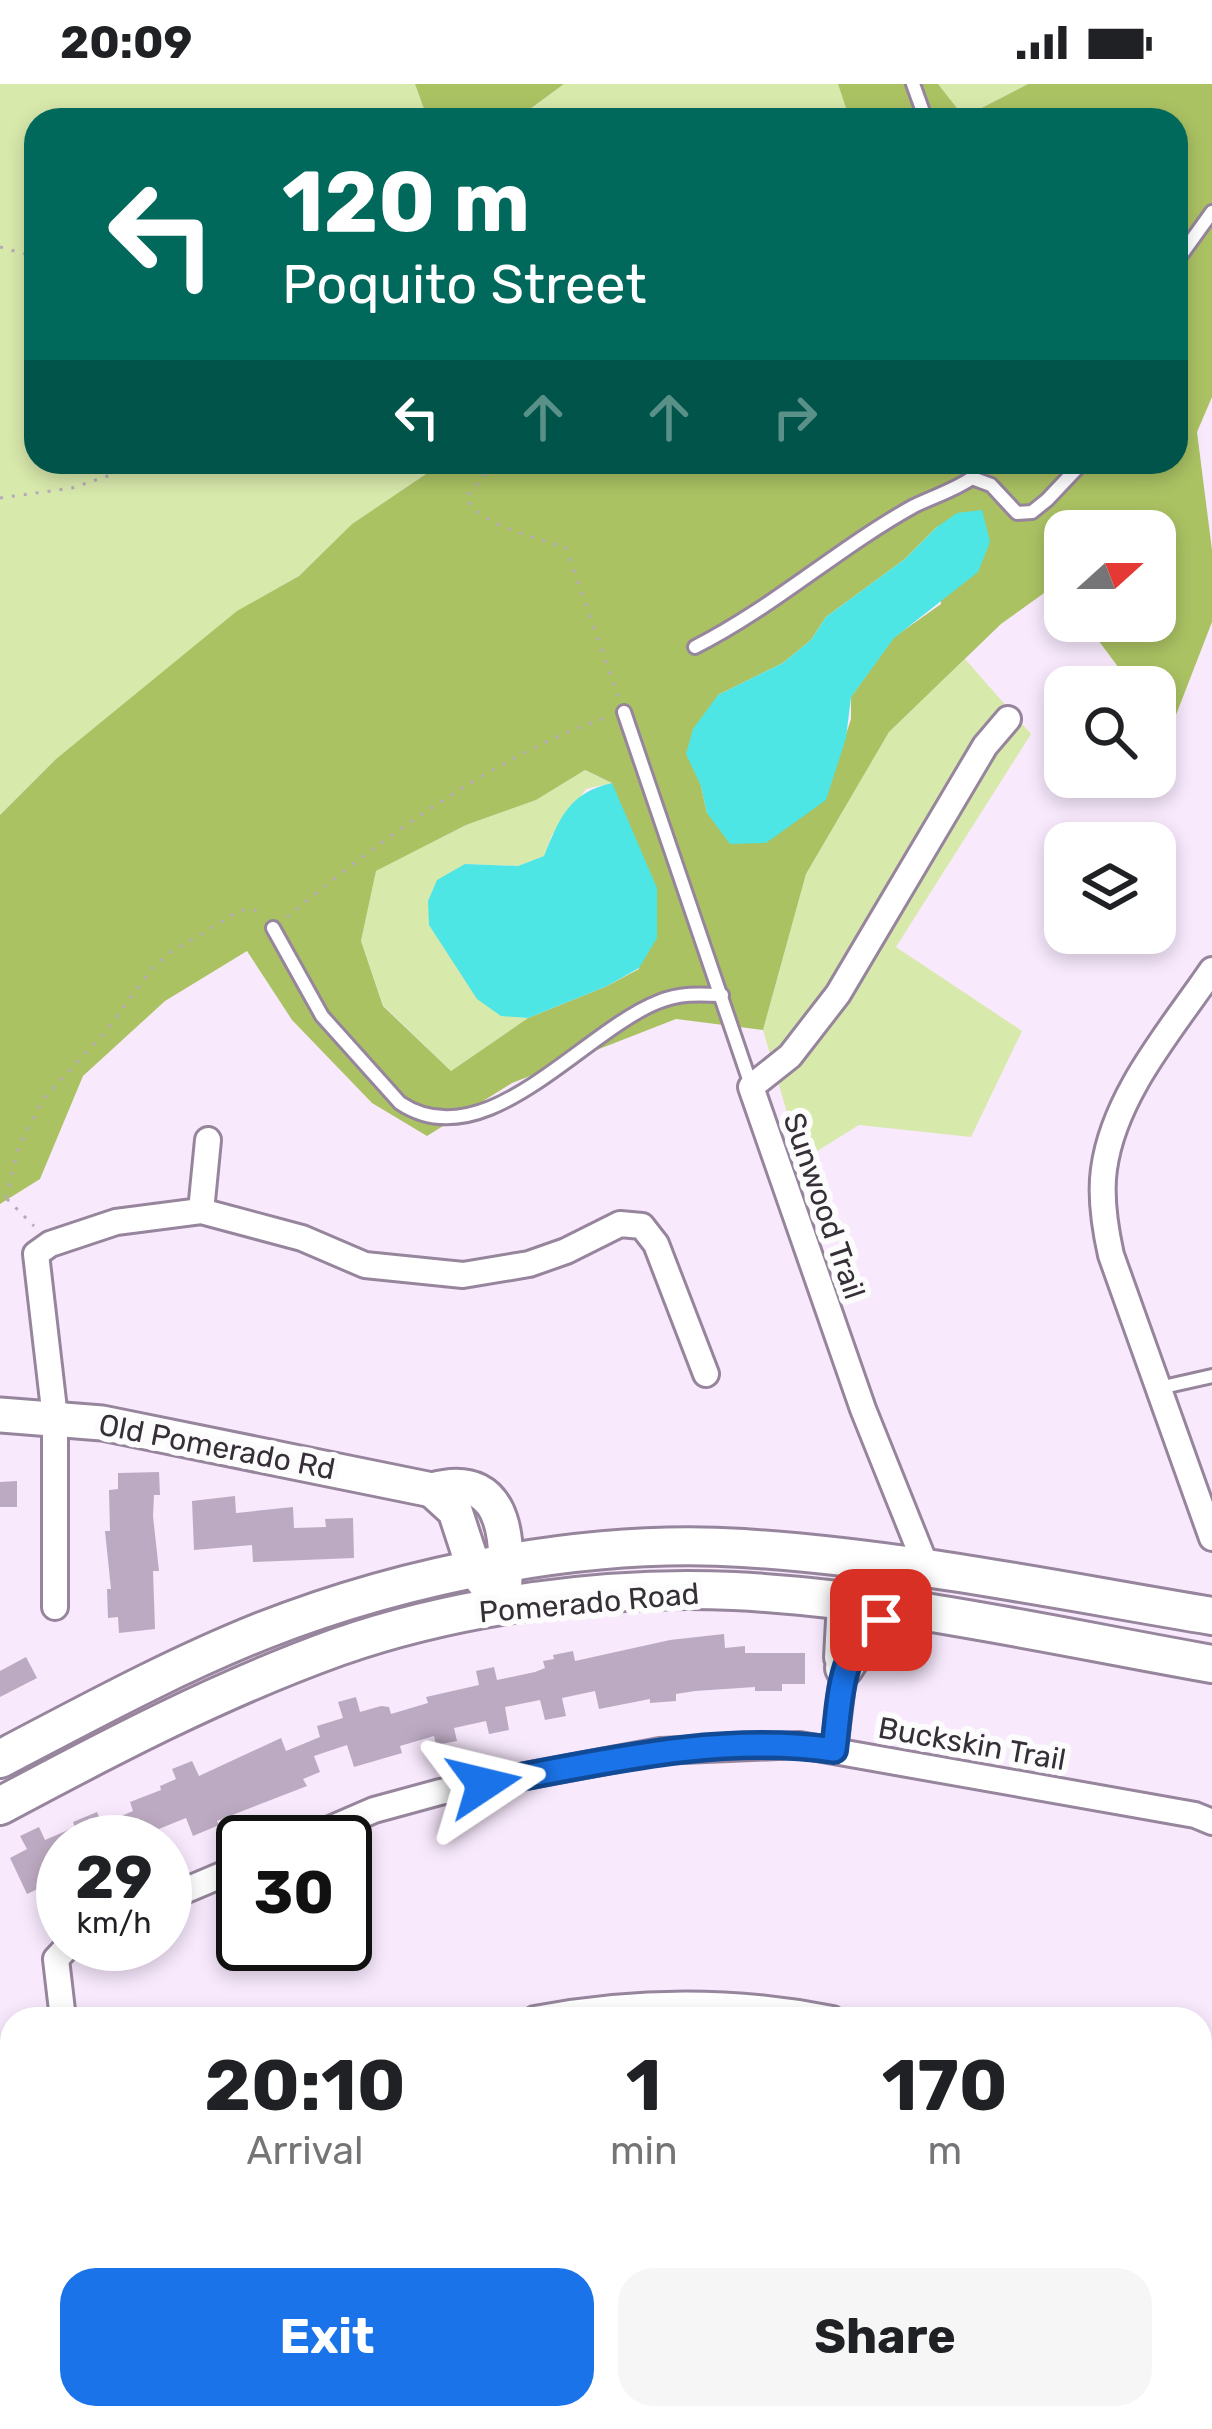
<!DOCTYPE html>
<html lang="en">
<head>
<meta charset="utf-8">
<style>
	:root { --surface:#fff; --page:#f6f6f6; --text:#202124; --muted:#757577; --accent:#1a73e8 }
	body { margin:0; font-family:Rubik,sans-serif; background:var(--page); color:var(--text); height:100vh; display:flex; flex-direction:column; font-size:45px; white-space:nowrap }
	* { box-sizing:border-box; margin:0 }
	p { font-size:39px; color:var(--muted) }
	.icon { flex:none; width:66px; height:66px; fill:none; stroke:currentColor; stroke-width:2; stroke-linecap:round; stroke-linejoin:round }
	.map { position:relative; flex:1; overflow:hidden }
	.side { position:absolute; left:0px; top:1923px; width:1212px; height:423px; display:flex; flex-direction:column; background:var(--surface); border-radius:36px 36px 0 0; box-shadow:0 6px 18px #0003 }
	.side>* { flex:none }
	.hud { position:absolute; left:24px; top:24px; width:1164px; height:366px; border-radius:36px; box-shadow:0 6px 18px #0003; background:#00695c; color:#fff; overflow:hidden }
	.needle { width:78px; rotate:69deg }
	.tools { position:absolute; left:1044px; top:426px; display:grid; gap:24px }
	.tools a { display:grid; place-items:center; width:132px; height:132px; border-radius:24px; background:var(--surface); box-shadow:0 6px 18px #0003; font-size:60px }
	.speed { position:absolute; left:36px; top:1731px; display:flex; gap:24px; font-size:60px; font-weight:700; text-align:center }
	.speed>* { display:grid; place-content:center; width:156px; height:156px; border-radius:50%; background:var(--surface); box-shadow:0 6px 18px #0003; line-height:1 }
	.speed small { font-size:30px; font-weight:400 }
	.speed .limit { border:6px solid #111; border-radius:18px; background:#fff; color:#111 }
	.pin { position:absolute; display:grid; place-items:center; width:102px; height:102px; color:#fff; margin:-51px; border-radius:24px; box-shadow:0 6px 18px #0006 }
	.me { position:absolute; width:132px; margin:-66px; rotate:80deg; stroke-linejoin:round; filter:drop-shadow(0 0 9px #0008) }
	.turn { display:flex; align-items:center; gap:42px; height:252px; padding:0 60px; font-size:54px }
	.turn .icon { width:156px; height:156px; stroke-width:2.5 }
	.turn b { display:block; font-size:84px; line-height:102px }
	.lanes { display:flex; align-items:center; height:114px; padding:0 60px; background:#0003; justify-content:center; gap:60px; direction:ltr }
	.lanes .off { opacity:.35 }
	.eta { display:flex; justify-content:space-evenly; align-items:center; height:204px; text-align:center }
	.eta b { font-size:72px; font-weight:700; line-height:84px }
	.primary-button { display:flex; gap:24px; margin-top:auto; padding:24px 60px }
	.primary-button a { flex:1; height:138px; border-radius:36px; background:var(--accent); color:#fff; font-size:48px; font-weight:700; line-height:138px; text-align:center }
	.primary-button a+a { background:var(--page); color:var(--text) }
	.status { display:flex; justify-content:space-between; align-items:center; height:84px; padding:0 60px; background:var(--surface); direction:ltr }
	.status svg { height:33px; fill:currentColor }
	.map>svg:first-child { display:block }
	.green { fill:#d8e9ac }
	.forest { fill:#abc263; fill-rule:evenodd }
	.water { fill:#4ee5e5 }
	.building { fill:#bcaac2 }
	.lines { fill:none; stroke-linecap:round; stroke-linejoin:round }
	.lane-casing { stroke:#96859c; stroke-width:18 }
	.street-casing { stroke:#96859c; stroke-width:30 }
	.secondary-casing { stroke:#96859c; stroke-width:39 }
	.primary-casing { stroke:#96859c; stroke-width:42 }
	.path { stroke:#b6aaba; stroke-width:3; stroke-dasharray:3 9; stroke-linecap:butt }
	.lane { stroke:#fff; stroke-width:12 }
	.street { stroke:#fff; stroke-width:24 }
	.secondary { stroke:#fff; stroke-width:33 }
	.primary { stroke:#fff; stroke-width:36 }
	.route-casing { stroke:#114b97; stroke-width:30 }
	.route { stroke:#1a73e8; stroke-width:21 }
	.labels { text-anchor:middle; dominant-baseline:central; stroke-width:12; stroke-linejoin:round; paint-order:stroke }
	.street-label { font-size:30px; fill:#362f38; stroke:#fcfcfc }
</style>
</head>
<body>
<div class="status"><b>20:09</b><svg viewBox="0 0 49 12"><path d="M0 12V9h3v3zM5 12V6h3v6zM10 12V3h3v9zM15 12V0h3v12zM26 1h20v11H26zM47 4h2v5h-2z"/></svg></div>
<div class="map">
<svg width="1212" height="2345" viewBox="0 0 1212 2345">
	<rect width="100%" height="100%" fill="#f8e9fd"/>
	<!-- green -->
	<g class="green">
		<path d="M0 0H415L428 36H36V378H437L426 390 352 440 299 492 237 528 56 675 0 731Z"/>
		<path d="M564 0H838L850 36H515Z"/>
		<path d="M938 0H1028L964 33Z"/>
		<path d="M965 575 1031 650 896 863 1022 947 971 1053 859 1041 801 1077 763 946 806 790 889 648Z"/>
		<path d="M584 686 612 699 586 705 552 751 544 772 518 782 465 780 429 841C464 884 468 929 528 934L451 987 383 921 361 857 376 787 466 741 536 716Z"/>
		<path d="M0 2255 12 2281V2334H38L44 2345H0Z"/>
		<path d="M526 2334H855L917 2345H526Z"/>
	</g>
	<!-- forest -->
	<g class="forest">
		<path d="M415 0H564L515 36H428Z"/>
		<path d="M838 0H938L964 33 1028 0H1212V313L1197 348 1212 466V538L1169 649 1155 631V603H1133L1084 537H1155V447H1065V508L1058 499 1001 540 889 648 806 790 763 946 676 935 512 999 427 1052 372 1019 292 936 247 867 165 917 83 992 40 1095 0 1120V731L56 675 237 527 299 492 352 440 426 390 437 378H1176V36H850ZM937 443 941 520 893 554 851 613V635L837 678 707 729 701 702 718 611 783 579 811 556 826 533 905 475ZM585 686 612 699 639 885 607 902 528 934 451 987 383 922 361 857 376 787 466 741 536 716Z"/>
	</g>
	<!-- water -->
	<g class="water">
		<path d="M982 426 990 458 978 488 894 554 851 613 846 654 826 716 766 759 730 760 707 729 701 702 686 670 693 645 718 611 783 579 811 556 826 533 905 475 937 443 957 429Z"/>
		<path d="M612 699 657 804V854L639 884 607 902 528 934 501 932 477 915 429 841 428 817 437 796 465 780 518 782 544 772C560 733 569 709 612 699Z"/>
	</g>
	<!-- building -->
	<g class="building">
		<path d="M159 1388 160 1411H154L153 1432 159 1487H153L155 1545 119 1549 118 1533 108 1534 107 1505H111L105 1447H110L109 1406 118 1405V1389Z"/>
		<path d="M17 1397V1423H0V1398Z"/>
		<path d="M235 1412 236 1429 293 1423 294 1444 326 1443 325 1435 353 1434 354 1474 253 1478 252 1461 194 1466 192 1417Z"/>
		<path d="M724 1550 725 1564 745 1562V1569H805V1600H782V1607H755V1603L695 1607 676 1610V1617L650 1619V1615L599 1625 595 1607 562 1614 566 1632 545 1636 540 1616 505 1623 509 1646 489 1650 486 1637 454 1644 457 1657 436 1661 434 1652 400 1662 402 1669 354 1683 347 1661 314 1672 320 1688 303 1695 307 1702 217 1737 219 1741 193 1752 186 1734 144 1751 147 1758H63V1793L27 1810 10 1774 27 1765 20 1752 39 1743 45 1756 75 1743 73 1738 97 1728 102 1740 133 1727 130 1718 161 1706 160 1702 176 1695 172 1685 192 1677 199 1692 281 1654 286 1667 320 1653 317 1642 343 1634 338 1618 356 1613 360 1628 381 1622 389 1623 391 1630 428 1619 426 1613 479 1601 476 1587 494 1583 497 1596 535 1588 545 1584 543 1577 554 1575 553 1571 573 1567 575 1577 670 1556Z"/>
		<path d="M26 1573 37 1594 0 1613V1587Z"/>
	</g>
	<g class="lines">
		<!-- lane casing -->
		<g class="lane-casing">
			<g id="lane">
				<path d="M913 0 926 36"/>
				<path d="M1176 178 1212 128"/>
				<path d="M695 563C774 523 838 464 914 422 934 412 953 407 972 394L991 401 1017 429 1032 428 1047 416 1083 378"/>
				<path d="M624 628 751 1001"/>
				<path d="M273 844 322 932 400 1019C485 1076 582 948 658 918 680 909 699 910 722 911"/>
				<path d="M1159 1304 1212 1292"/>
			</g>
		</g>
		<!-- street casing -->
		<g class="street-casing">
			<g id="street">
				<path d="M1212 886C1171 946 1114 1011 1104 1085 1100 1113 1105 1144 1111 1171L1212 1454"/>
				<path d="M201 1127 208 1056"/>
				<path d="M926 1482 863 1325 751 1003 790 972 838 910 985 662 1008 635"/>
				<path d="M55 1523V1334L36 1170 50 1160 116 1138 201 1127 302 1154 365 1181 463 1191 529 1180 566 1167 620 1140 642 1142 656 1160 706 1290"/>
				<path d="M834 1666 844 1584 837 1574 840 1518"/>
				<path d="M300 1758 374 1726 440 1708 660 1667 800 1661 1195 1731 1212 1738"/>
				<path d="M165 1815 243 1782"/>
				<path d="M63 1935 56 1875 70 1860"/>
				<path d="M535 1935C634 1916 732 1915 832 1935"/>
				<path d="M1200 2008 1212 2009"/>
				<path d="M1200 2261 1212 2264"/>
				<path d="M172 2334 176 2345"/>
			</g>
		</g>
		<!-- secondary casing -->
		<g class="secondary-casing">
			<g id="secondary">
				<path d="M0 1331 102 1339 432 1406C512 1383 510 1468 502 1522"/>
				<path d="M432 1406 455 1427 474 1485 490 1506"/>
			</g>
		</g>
		<!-- primary casing -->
		<g class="primary-casing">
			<g id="primary">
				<path d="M844 1584 870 1544 908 1527"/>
				<path d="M0 1675C86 1630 172 1583 262 1547 407 1490 587 1454 743 1464 901 1474 1056 1506 1212 1532"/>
				<path d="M0 1722C110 1663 221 1605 338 1563 458 1521 607 1501 734 1507 894 1515 1054 1552 1212 1580"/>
			</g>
		</g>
		<!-- path -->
		<g class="path">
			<path d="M0 163 36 173"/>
			<path d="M506 378 487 388 466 413C478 442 537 453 566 464L618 612"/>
			<path d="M0 414 72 404 149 378"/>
			<path d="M287 833C377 758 496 670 608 633"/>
			<path d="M6 1114 19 1062 44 1014 106 947 151 886 168 870 241 826H254L263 832"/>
			<path d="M7 1115 34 1142"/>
		</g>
		<!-- lane -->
		<use href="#lane" class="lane"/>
		<!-- street -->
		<use href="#street" class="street"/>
		<!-- secondary -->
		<use href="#secondary" class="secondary"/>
		<!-- primary -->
		<use href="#primary" class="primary"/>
	</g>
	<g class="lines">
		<!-- route casing -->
		<g class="route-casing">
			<path id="route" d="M484 1700C598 1679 718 1649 834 1666 840 1620 838 1564 881 1536"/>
		</g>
		<!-- route -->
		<use href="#route" class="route"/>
	</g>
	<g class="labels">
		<!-- street labels -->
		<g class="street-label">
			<text transform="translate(824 1122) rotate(71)">Sunwood Trail</text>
			<text transform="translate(217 1363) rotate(11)">Old Pomerado Rd</text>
			<text transform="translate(589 1519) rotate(-5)">Pomerado Road</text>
			<text transform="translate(972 1660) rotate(10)">Buckskin Trail</text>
		</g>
	</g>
</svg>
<div class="tools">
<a><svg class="needle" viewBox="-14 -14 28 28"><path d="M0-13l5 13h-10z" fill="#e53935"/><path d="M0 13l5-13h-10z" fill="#757577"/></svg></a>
<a><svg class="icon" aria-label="search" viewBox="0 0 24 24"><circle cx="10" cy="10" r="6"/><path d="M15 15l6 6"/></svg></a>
<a><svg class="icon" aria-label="layers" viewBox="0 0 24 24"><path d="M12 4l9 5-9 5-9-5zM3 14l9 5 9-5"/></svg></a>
</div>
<div class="speed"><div>29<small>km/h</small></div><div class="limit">30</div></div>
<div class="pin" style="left:881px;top:1536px;background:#d93025"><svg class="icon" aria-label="arrive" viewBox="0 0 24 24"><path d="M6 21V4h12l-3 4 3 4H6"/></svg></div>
<svg class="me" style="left:484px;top:1700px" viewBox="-20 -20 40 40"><path d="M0-17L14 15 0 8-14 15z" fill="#1a73e8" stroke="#fff" stroke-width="4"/></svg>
<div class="hud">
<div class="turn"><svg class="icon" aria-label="left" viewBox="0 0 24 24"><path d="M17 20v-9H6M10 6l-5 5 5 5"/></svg><div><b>120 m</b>Poquito Street</div></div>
<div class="lanes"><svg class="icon" aria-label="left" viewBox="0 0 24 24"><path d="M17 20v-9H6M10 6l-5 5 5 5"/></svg><svg class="icon off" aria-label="ahead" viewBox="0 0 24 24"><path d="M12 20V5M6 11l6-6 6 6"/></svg><svg class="icon off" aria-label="ahead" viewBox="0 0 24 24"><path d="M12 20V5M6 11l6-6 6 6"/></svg><svg class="icon off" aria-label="right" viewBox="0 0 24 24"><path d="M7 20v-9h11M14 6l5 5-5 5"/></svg></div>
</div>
<section class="side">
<div class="eta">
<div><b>20:10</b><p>Arrival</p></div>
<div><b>1</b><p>min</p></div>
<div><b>170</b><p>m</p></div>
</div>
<div class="primary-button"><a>Exit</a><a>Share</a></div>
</section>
</div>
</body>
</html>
